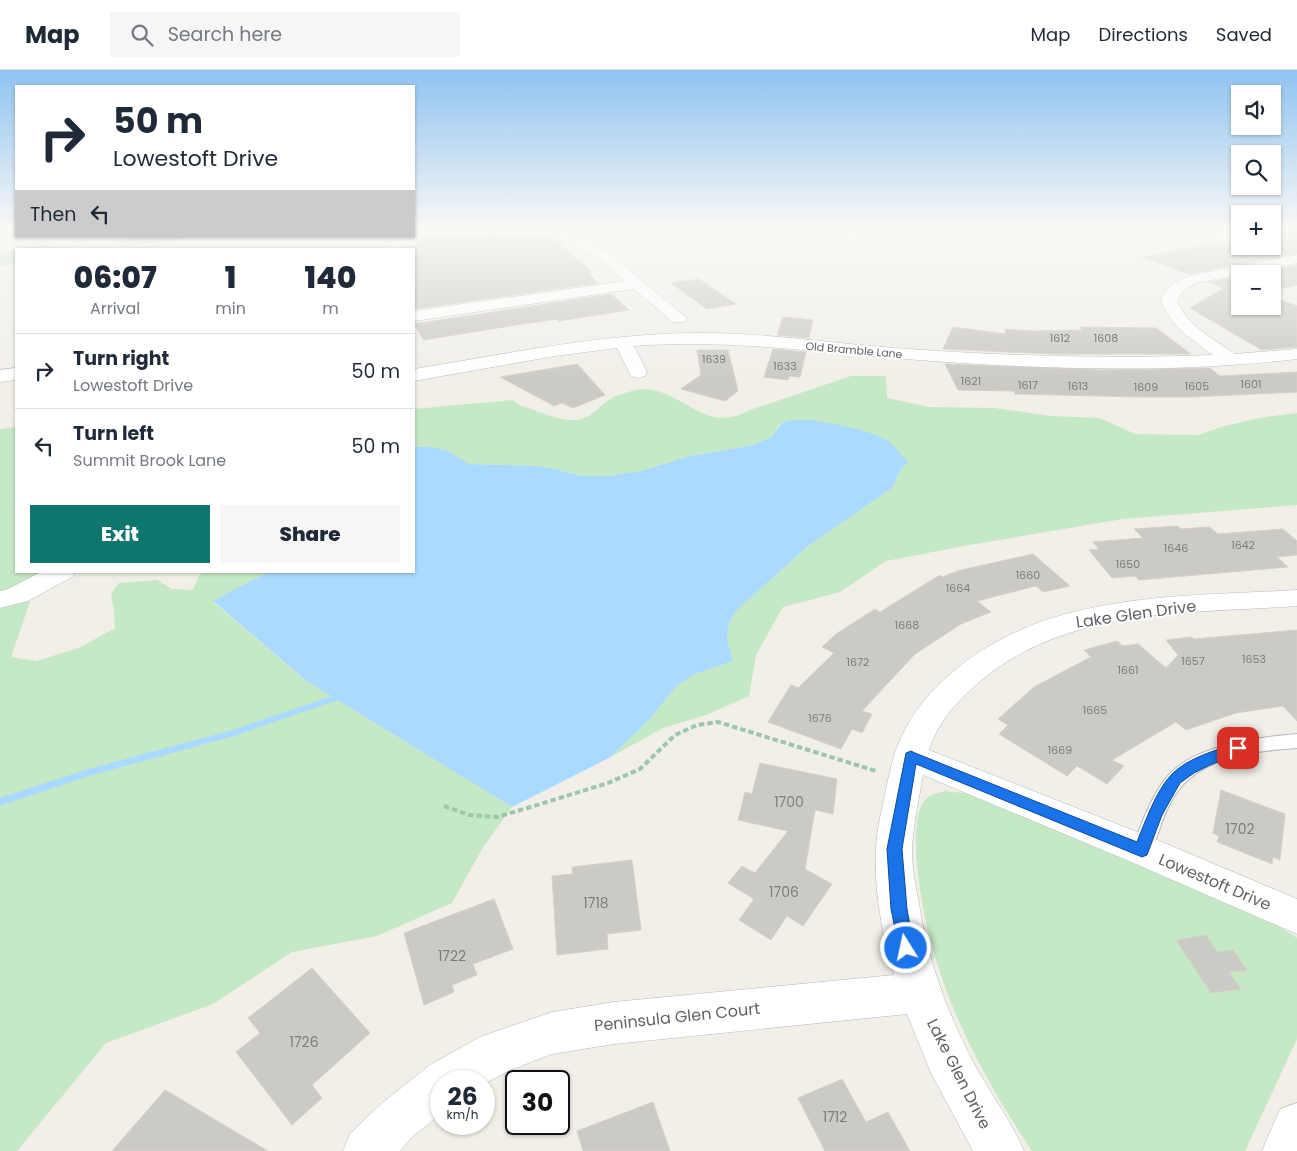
<!DOCTYPE html>
<html lang="en">
<head>
<meta charset="utf-8">
<style>
	:root { --surface:#fff; --page:#f6f6f7; --text:#1f2937; --muted:#747a83; --line:#e0e1e3; --accent:#0f766e }
	body { margin:0; font-family:Poppins,sans-serif; background:var(--page); color:var(--text); height:100vh; display:flex; flex-direction:column; font-size:19px; white-space:nowrap }
	* { box-sizing:border-box; margin:0 }
	p { font-size:16px; color:var(--muted) }
	.icon { flex:none; width:28px; height:28px; fill:none; stroke:currentColor; stroke-width:2; stroke-linecap:round; stroke-linejoin:round }
	.map { position:relative; flex:1; overflow:hidden }
	.side { position:absolute; left:15px; top:178px; width:400px; height:325px; display:flex; flex-direction:column; background:var(--surface); border-radius:0px; box-shadow:0 1px 4px #0004 }
	.side>* { flex:none }
	.top-card { position:absolute; left:15px; top:15px; width:400px; height:152px; border-radius:0px; box-shadow:0 1px 4px #0004; background:#fff; color:var(--text); overflow:hidden }
	.buttons { position:absolute; left:1231px; top:15px; display:grid; gap:10px }
	.buttons a { display:grid; place-items:center; width:50px; height:50px; border-radius:0px; background:var(--surface); box-shadow:0 1px 4px #0004; font-size:25px }
	.speed { position:absolute; left:430px; top:1000px; display:flex; gap:10px; font-size:25px; font-weight:700; text-align:center }
	.speed>* { display:grid; place-content:center; width:65px; height:65px; border-radius:50%; background:var(--surface); box-shadow:0 1px 4px #0004; line-height:1 }
	.speed small { font-size:12px; font-weight:400 }
	.speed .limit { border:2px solid #111; border-radius:8px; background:#fff; color:#111 }
	.pin { position:absolute; display:grid; place-items:center; width:42px; height:42px; color:#fff; margin:-21px; border-radius:10px; box-shadow:0 2px 8px #0006 }
	.me { position:absolute; width:55px; margin:-28px; rotate:350deg; stroke-linejoin:round; filter:drop-shadow(0 0 4px #0008) }
	.turn { display:flex; align-items:center; gap:18px; height:105px; padding:0 15px; font-size:22px }
	.turn .icon { width:65px; height:65px; stroke-width:2.5 }
	.turn b { display:block; font-size:35px; line-height:42px }
	.then { display:flex; align-items:center; height:48px; padding:0 15px; background:#0003; gap:10px; font-size:19px }
	.eta { display:flex; justify-content:space-evenly; align-items:center; height:85px; text-align:center }
	.eta b { font-size:30px; font-weight:800; line-height:35px }
	.primary-button { display:flex; gap:10px; margin-top:auto; padding:10px 15px }
	.primary-button a { flex:1; height:58px; border-radius:0px; background:var(--accent); color:#fff; font-size:20px; font-weight:800; line-height:58px; text-align:center }
	.primary-button a+a { background:var(--page); color:var(--text) }
	ul { padding:0; list-style:none }
	li { display:flex; align-items:center; gap:15px; height:75px; padding:0 15px; border-top:1px solid var(--line) }
	li div { flex:1 }
	li b { display:block; font-size:19px }
	li em { font-style:normal }
	header { display:flex; align-items:center; gap:30px; box-sizing:border-box; height:70px; padding:0 25px; background:var(--surface); border-bottom:1px solid var(--line) }
	header strong { font-size:24px }
	nav { display:flex; gap:28px; margin-inline-start:auto; font-size:18px }
	.search { width:350px; height:45px; background:var(--page); display:flex; align-items:center; gap:12px; box-sizing:border-box; padding:0 18px; border-radius:0px; color:var(--muted); font-size:19px }
	.map>svg:first-child { display:block }
	.green { fill:#c5e8c5 }
	.water { fill:#aadaff }
	.lines { fill:none; stroke-linecap:round; stroke-linejoin:round }
	.stream { fill:#aadaff; fill-rule:evenodd }
	.building { fill:#cccac5; stroke:#d6d1c6 }
	.service-casing { stroke:#b5b8bc; stroke-width:2 }
	.minor-casing { stroke:#b5b8bc; stroke-width:1 }
	.path { stroke:#9cc7a9; stroke-width:4; stroke-dasharray:5.5 3; stroke-linecap:butt }
	.service { fill:#fff; fill-rule:evenodd }
	.minor { fill:#fff; fill-rule:evenodd }
	.route { fill:#1a73e8; stroke:#114b97 }
	.labels { text-anchor:middle; dominant-baseline:central; stroke-width:4; stroke-linejoin:round; paint-order:stroke }
	.number-label { font-size:11px; fill:#7a7d7f }
	.far-street-label { font-size:11px; fill:#5f6368; stroke:#fff }
	.near-number-label { font-size:14px; fill:#7a7d7f }
	.near-street-label { font-size:16px; fill:#5f6368; stroke:#fff }
</style>
</head>
<body>
<header>
<strong>Map</strong>
<div class="search"><svg class="icon" aria-label="search" viewBox="0 0 24 24"><circle cx="10" cy="10" r="6"/><path d="M15 15l6 6"/></svg>Search here</div>
<nav><a>Map</a><a>Directions</a><a>Saved</a></nav>
</header>
<div class="map">
<svg width="1297" height="1081" viewBox="0 0 1297 1081">
	<rect width="100%" height="100%" fill="#f1efe8"/>
	<!-- green -->
	<g class="green">
		<path d="M138 166H189L173 171 120 177 119 170Z"/>
		<path d="M44 175 57 179H16V193L0 197V182Z"/>
		<path d="M851 306H886L887 328 929 337 994 338 1051 346 1100 348 1135 364 1199 365 1221 357 1259 348 1297 343V435L1123 449 969 475 886 491 840 522 783 537 756 585 749 626 706 645 663 658 609 688 645 654 677 616 695 604 733 591C727 569 723 562 735 542L808 476 892 418 900 401 908 392 826 352 790 351 778 355 773 366 753 375 690 386 641 401 608 406H584L539 396 468 394 446 380 430 377H414V339L513 330 519 335C534 340 562 352 577 350 593 348 599 335 612 328 620 324 636 319 645 319 687 322 704 365 750 340Z"/>
		<path d="M16 357V501H37L36 514 11 587 36 591 79 578 115 558 114 541 111 524 119 513 157 510 172 519 193 520 198 507 204 501H270L213 532 308 612 512 737 482 779 452 833 377 866 292 882 213 934 106 973 17 1081H0V359Z"/>
		<path d="M945 721 972 724 1275 854 1297 868V969L1245 1081H1032C974 995 926 899 917 794 915 778 914 738 927 728 931 724 939 723 945 721Z"/>
	</g>
	<!-- water -->
	<path class="water" d="M811 350C828 352 877 362 890 372 896 378 902 386 908 392L900 401 892 418 808 476 735 542C723 562 727 569 733 591L695 604 677 616 645 654 609 688 512 737 308 612 213 531 270 501H414V377H430L446 380 469 394 539 396 584 406H608L641 401 690 386 753 375 773 366C783 346 791 351 811 350Z"/>
	<g class="lines">
		<!-- stream -->
		<path class="stream" d="M344 622 347 623 348 625 347 627 234 666 89 706 0 736V728L88 699 229 661Z"/>
	</g>
	<!-- building -->
	<g class="building">
		<path d="M1297 161V183L1188 204 1143 187 1207 175 1211 176 1225 174 1240 177 1272 176V165Z"/>
		<path d="M490 165 524 166 556 171 592 202 588 203 598 213 414 239V173L425 166H490Z"/>
		<path d="M1297 195V215L1272 220V204H1252Z"/>
		<path d="M1240 206V236H1272V227L1297 236V277L1262 280 1190 238 1224 218 1209 212Z"/>
		<path d="M699 209 714 219 736 234 707 239 671 213Z"/>
		<path d="M611 224 629 240 559 251 557 249 516 255 424 270 414 254Z"/>
		<path d="M783 247 813 250 809 268 777 265Z"/>
		<path d="M953 257 1006 264 1005 259 1030 261 1082 260 1080 257 1156 258 1191 284H1054L943 279Z"/>
		<path d="M773 279 806 282 800 307 789 306 788 310 764 307Z"/>
		<path d="M697 280H728L738 321 725 331 681 319 701 305Z"/>
		<path d="M577 294 605 325 573 338 562 333 554 336 500 307Z"/>
		<path d="M945 294 1101 300 1210 298 1220 306 1297 302V322L1192 327H1138L1015 324 1014 321 958 320Z"/>
		<path d="M1177 456 1181 459 1210 457 1218 464 1283 459 1297 471V485L1277 487 1288 497 1139 510 1135 506 1112 508 1089 480 1099 479 1093 472 1143 468 1134 459Z"/>
		<path d="M1033 484 1070 516 1043 522 1036 516 977 531 991 542 961 554 915 584 862 641 872 644 862 663 852 659 841 679 768 652 791 615 798 618 834 583 822 577 836 564 875 539 880 542 940 505 942 507 961 500Z"/>
		<path d="M1297 560V651L1283 636 1236 643 1186 660 1176 652 1112 690 1124 696 1107 714 1077 696 1067 706 999 664 1008 655 998 649 1034 617 1091 587 1084 580 1117 571 1123 576 1138 574 1166 598 1178 585 1166 570 1191 567 1194 569Z"/>
		<path d="M760 693 837 709 833 744 815 740 805 799 832 814 803 856 787 846 771 870 739 850 754 829 728 813 742 796 755 803 788 761 738 750 745 722 752 724Z"/>
		<path d="M1221 720 1285 744 1280 790 1273 787 1272 794 1217 772 1219 766 1213 763Z"/>
		<path d="M632 790 641 860 607 864 608 879 557 885 552 806 573 804 572 797Z"/>
		<path d="M494 829 513 879 473 894 477 905 452 915 454 922 424 935 404 863Z"/>
		<path d="M1206 865 1217 882 1233 880 1247 900 1229 902 1241 919 1211 923 1176 870Z"/>
		<path d="M312 898 370 963 312 1015 322 1028 292 1055 236 982 260 963 248 948Z"/>
		<path d="M842 1009 866 1052 888 1042 910 1081H825L798 1028Z"/>
		<path d="M165 1020 268 1081H112Z"/>
		<path d="M653 1032 670 1081H583L577 1061Z"/>
	</g>
	<g class="lines">
		<!-- service casing -->
		<g class="service-casing">
			<path id="service" d="M1297 664V678C1252 681 1194 687 1171 732 1161 749 1158 768 1149 786L1142 788 1135 786 1132 780C1141 755 1150 728 1167 707 1192 676 1259 667 1297 664Z"/>
		</g>
		<!-- minor casing -->
		<g class="minor-casing">
			<g id="minor">
				<path d="M419 158H436L399 179H381L402 166H414V161Z"/>
				<path d="M450 158C501 156 553 155 600 176L687 248 685 252H673L634 219 414 251V241L625 211C613 202 602 189 589 182 551 159 499 164 457 162Z"/>
				<path d="M839 158H853L864 168 857 172 852 171Z"/>
				<path d="M1176 158H1200L1240 167V175L1178 161Z"/>
				<path d="M50 166H68L88 179H70Z"/>
				<path d="M1297 185V193L1196 213 1183 221 1177 231C1187 256 1214 269 1235 284L1297 279V289C1168 304 1034 299 905 289 814 282 725 269 634 276L647 302 645 306 638 308 631 306 617 278 555 286 414 311V299C507 284 599 264 694 263 761 262 828 273 895 278 1001 286 1107 289 1213 285 1193 270 1170 256 1161 231 1167 214 1180 208 1197 204Z"/>
				<path d="M16 298V310L0 312V300Z"/>
				<path d="M43 501H76L72 507 28 531 0 538V521L8 519Z"/>
				<path d="M1297 520V536C1187 544 1062 537 975 616 955 633 937 654 929 680L1155 769 1297 829V864L1129 791 923 705C919 729 913 755 912 780 912 796 915 813 918 828 927 887 946 940 973 992 989 1022 1011 1050 1024 1081H973L931 1003 907 944 614 974 552 984 508 1001 484 1014V1011H441V1044L413 1066 400 1081H343L350 1064 381 1034 430 995 480 967 552 942 614 932 894 905C883 867 874 823 876 782 876 761 882 740 886 719 890 702 893 684 901 668 912 642 932 619 954 601 1048 521 1182 527 1297 520Z"/>
				<path d="M1297 1033V1081H1262L1280 1039Z"/>
			</g>
		</g>
		<!-- path -->
		<path class="path" d="M444 736 469 745 497 747 534 736 608 713 640 699 675 665 697 655 718 652 876 701"/>
		<!-- service -->
		<use href="#service" class="service"/>
		<!-- minor -->
		<use href="#minor" class="minor"/>
	</g>
	<!-- sky -->
	<linearGradient id="sky" x2="0" y2="1"><stop stop-color="#8fc3f1"/><stop offset="0.51" stop-color="#f9f8f5"/><stop offset="1" stop-color="#f9f8f5" stop-opacity="0"/></linearGradient>
	<rect width="1297" height="309" fill="url(#sky)"/>
	<!-- route -->
	<path class="route" d="M1238 673 1243 675 1245 678 1243 682 1210 695 1194 703 1180 713 1162 745 1147 785 1142 787 916 694 902 779 907 839 914 878 912 883 906 885 900 883 891 839 887 779 906 683 911 681 915 683 1137 772C1145 752 1156 721 1171 705 1187 688 1216 680 1238 673Z"/>
	<g class="labels">
		<!-- number labels -->
		<g class="number-label">
			<text x="1060" y="268">1612</text>
			<text x="1106" y="268">1608</text>
			<text x="714" y="289">1639</text>
			<text x="785" y="296">1633</text>
			<text x="971" y="311">1621</text>
			<text x="1251" y="314">1601</text>
			<text x="1028" y="315">1617</text>
			<text x="1078" y="316">1613</text>
			<text x="1197" y="316">1605</text>
			<text x="1146" y="317">1609</text>
			<text x="1243" y="475">1642</text>
			<text x="1176" y="478">1646</text>
			<text x="1128" y="494">1650</text>
			<text x="1028" y="505">1660</text>
			<text x="958" y="518">1664</text>
			<text x="907" y="555">1668</text>
			<text x="1254" y="589">1653</text>
			<text x="1193" y="591">1657</text>
			<text x="858" y="592">1672</text>
			<text x="1128" y="600">1661</text>
			<text x="1095" y="640">1665</text>
			<text x="820" y="648">1676</text>
			<text x="1060" y="680">1669</text>
		</g>
		<!-- far-street labels -->
		<g class="far-street-label">
			<text transform="translate(854 280) rotate(5)">Old Bramble Lane</text>
		</g>
		<!-- near-number labels -->
		<g class="near-number-label">
			<text x="789" y="732">1700</text>
			<text x="1240" y="759">1702</text>
			<text x="784" y="822">1706</text>
			<text x="596" y="833">1718</text>
			<text x="452" y="886">1722</text>
			<text x="304" y="972">1726</text>
			<text x="835" y="1047">1712</text>
		</g>
		<!-- near-street labels -->
		<g class="near-street-label">
			<text transform="translate(1136 544) rotate(-8)">Lake Glen Drive</text>
			<text transform="translate(1215 812) rotate(23)">Lowestoft Drive</text>
			<text transform="translate(677 947) rotate(-6)">Peninsula Glen Court</text>
			<text transform="translate(959 1004) rotate(63)">Lake Glen Drive</text>
		</g>
	</g>
</svg>
<div class="buttons">
<a><svg class="icon" aria-label="sound" viewBox="0 0 24 24"><path d="M4 9h4l5-4v14l-5-4H4zM17 9q2 3 0 6"/></svg></a>
<a><svg class="icon" aria-label="search" viewBox="0 0 24 24"><circle cx="10" cy="10" r="6"/><path d="M15 15l6 6"/></svg></a>
<a>+</a>
<a>−</a>
</div>
<div class="speed"><div>26<small>km/h</small></div><div class="limit">30</div></div>
<div class="pin" style="left:1238px;top:678px;background:#d93025"><svg class="icon" aria-label="arrive" viewBox="0 0 24 24"><path d="M6 21V4h12l-3 4 3 4H6"/></svg></div>
<svg class="me" style="left:906px;top:878px" viewBox="-20 -20 40 40"><circle r="17" fill="#1a73e8" stroke="#fff" stroke-width="3"/><path d="M0-11L8 9 0 5-8 9z" fill="#fff"/></svg>
<div class="top-card">
<div class="turn"><svg class="icon" aria-label="right" viewBox="0 0 24 24"><path d="M7 20v-9h11M14 6l5 5-5 5"/></svg><div><b>50 m</b>Lowestoft Drive</div></div>
<div class="then">Then<svg class="icon" aria-label="left" viewBox="0 0 24 24"><path d="M17 20v-9H6M10 6l-5 5 5 5"/></svg></div>
</div>
<section class="side">
<div class="eta">
<div><b>06:07</b><p>Arrival</p></div>
<div><b>1</b><p>min</p></div>
<div><b>140</b><p>m</p></div>
</div>
<ul>
<li><svg class="icon" aria-label="right" viewBox="0 0 24 24"><path d="M7 20v-9h11M14 6l5 5-5 5"/></svg><div><b>Turn right</b><p>Lowestoft Drive</p></div><em>50 m</em></li>
<li><svg class="icon" aria-label="left" viewBox="0 0 24 24"><path d="M17 20v-9H6M10 6l-5 5 5 5"/></svg><div><b>Turn left</b><p>Summit Brook Lane</p></div><em>50 m</em></li>
</ul>
<div class="primary-button"><a>Exit</a><a>Share</a></div>
</section>
</div>
</body>
</html>
